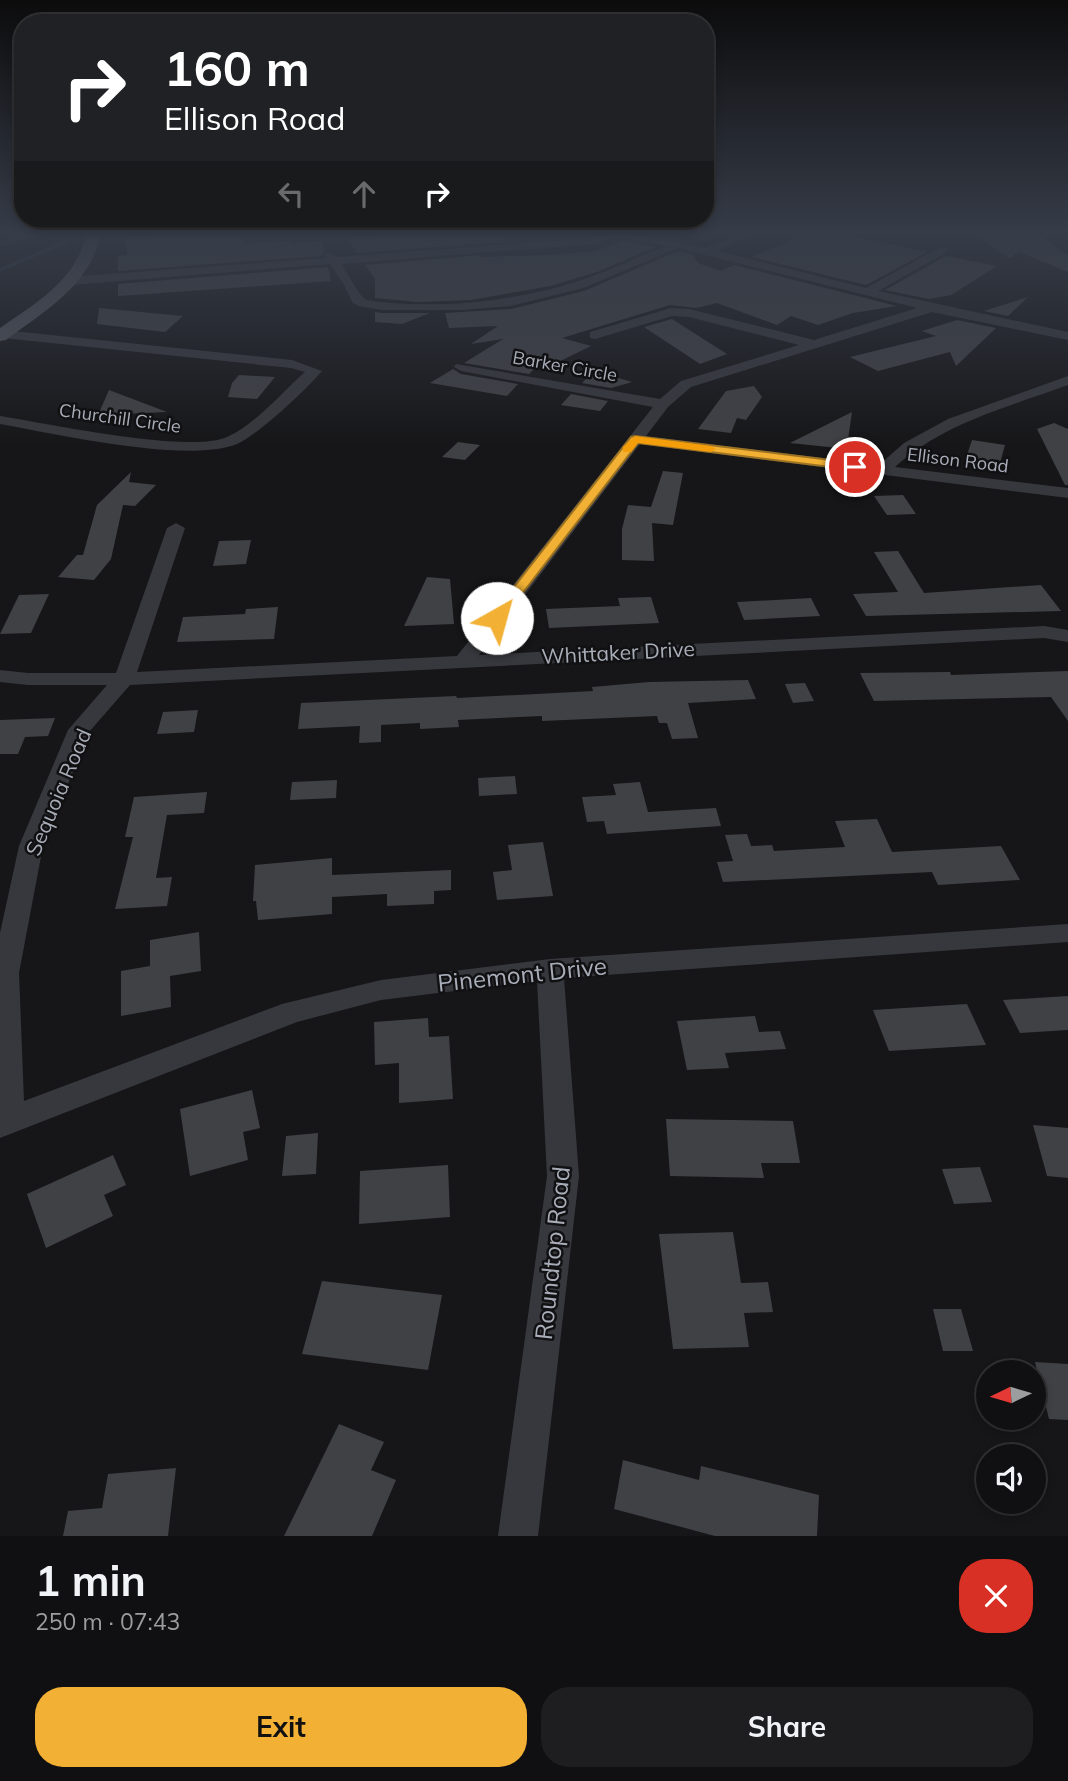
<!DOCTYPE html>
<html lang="en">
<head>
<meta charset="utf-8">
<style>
	:root { --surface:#101012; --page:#1e1e20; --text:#f1f3f6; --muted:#9c9d9f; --line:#303032; --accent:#f2b134 }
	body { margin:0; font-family:Mulish,sans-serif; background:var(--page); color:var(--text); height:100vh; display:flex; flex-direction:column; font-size:26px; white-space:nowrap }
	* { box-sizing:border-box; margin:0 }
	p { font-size:23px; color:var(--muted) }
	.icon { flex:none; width:38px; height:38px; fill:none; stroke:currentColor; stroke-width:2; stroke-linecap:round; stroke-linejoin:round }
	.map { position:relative; height:1536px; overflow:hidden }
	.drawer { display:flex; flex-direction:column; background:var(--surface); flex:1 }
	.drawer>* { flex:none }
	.hud { position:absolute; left:14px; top:14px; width:700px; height:214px; border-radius:28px; box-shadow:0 4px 10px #0003,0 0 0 2px var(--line); background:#202124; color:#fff; overflow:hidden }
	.needle { width:46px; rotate:265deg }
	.controls { position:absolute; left:976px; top:1360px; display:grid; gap:14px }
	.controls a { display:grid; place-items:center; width:70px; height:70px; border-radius:50%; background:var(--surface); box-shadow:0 4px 10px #0003,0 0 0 2px var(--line); font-size:35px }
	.pin { position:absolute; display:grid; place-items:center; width:60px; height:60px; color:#fff; margin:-30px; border:4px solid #fff; border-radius:50%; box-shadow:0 2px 7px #0007 }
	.me { position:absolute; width:77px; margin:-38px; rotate:38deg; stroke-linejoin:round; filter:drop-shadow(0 0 5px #0008) }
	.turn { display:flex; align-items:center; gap:24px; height:147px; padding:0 35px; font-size:32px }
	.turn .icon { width:91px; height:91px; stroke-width:2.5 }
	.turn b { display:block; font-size:49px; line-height:60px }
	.lanes { display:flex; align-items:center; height:66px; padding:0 35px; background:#0003; justify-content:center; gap:35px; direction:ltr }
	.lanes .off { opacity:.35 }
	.round { display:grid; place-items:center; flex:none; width:74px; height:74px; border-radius:28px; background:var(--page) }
	.overview { display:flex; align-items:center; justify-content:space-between; height:119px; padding:0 35px }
	h1 { font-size:42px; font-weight:700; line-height:52px }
	.button { display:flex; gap:14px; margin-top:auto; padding:14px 35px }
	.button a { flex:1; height:80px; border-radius:28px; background:var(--accent); color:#111; font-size:28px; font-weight:700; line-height:80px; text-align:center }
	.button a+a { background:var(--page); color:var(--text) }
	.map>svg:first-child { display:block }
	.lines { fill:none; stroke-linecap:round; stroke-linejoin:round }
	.stream { stroke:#2c353c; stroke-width:3.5 }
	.building { fill:#404145 }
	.minor { fill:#37383d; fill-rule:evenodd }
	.major { fill:#53555c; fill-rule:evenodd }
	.route { fill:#f2b134; stroke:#9d7322; stroke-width:2 }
	.slow { fill:#f59e0b }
	.labels { text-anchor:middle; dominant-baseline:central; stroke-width:5; stroke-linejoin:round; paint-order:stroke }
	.far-street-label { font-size:18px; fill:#a8adb8; stroke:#111113 }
	.street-label { font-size:21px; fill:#a8adb8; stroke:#111113 }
	.near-street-label { font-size:24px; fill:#a8adb8; stroke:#111113 }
</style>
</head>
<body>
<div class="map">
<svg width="1068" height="1536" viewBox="0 0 1068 1536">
	<rect width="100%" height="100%" fill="#161618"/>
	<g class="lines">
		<!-- stream -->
		<path class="stream" d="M0 270 66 242"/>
	</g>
	<!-- building -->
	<g class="building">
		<path d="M182 232H239L244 244 290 241 291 244 322 241 324 252 322 256 118 271V256L128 255 123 238Z"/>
		<path d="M399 232H518L502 242 357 253 347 239Z"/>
		<path d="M810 232H834L927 252 866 285 752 257Z"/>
		<path d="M970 232H1036L1068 256V272L1019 252 1009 258Z"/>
		<path d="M623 241 656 247 597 272 550 286 471 300 417 302 375 298V279L365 265 481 255 479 257 547 255 595 251Z"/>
		<path d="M678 251 693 254 698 263 721 271 734 265 897 306 853 313 818 325 791 316 777 325 717 303 696 308 670 305 562 338 591 346 548 367 534 369 529 374 464 363 503 339 471 344 498 326 449 328 445 313 511 309 584 291Z"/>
		<path d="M946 256 997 266 951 295 929 299 885 290Z"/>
		<path d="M328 267 331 281 118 296V284Z"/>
		<path d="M1028 297 1008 316 984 311Z"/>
		<path d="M99 308 183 316 165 332 97 324Z"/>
		<path d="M375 312 382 313H430L402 324 375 322Z"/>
		<path d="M672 319 727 354 700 364 644 327Z"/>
		<path d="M957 320 996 328 956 366 950 352 878 371 850 357 936 336 922 331Z"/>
		<path d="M453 369 461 374 518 384 507 396 430 383Z"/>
		<path d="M594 371 632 382 611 388 582 383Z"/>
		<path d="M239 375 275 377 257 399 228 397 232 383Z"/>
		<path d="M754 386 762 397 746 420 737 418 731 433 698 429 726 391Z"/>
		<path d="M109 390 167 412 98 415Z"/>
		<path d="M571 394 608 401 600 411 561 405Z"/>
		<path d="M852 412 846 453 839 441 838 448 790 443Z"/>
		<path d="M1054 423 1068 429V485H1065L1037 429Z"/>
		<path d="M972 440 1005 445 1000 463 966 458Z"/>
		<path d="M458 442 480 445 465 460 442 457Z"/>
		<path d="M663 471 683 473 673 525 652 523 654 561 622 560V529L628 505 651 507Z"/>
		<path d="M131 472 129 482 156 485 135 506 123 505 111 559 94 580 58 577 77 555H83L97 505Z"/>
		<path d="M903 495 916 514 887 515 874 496Z"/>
		<path d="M251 540 246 564 213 566 219 541Z"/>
		<path d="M898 551 924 593 1041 585 1061 611 866 616 853 594 898 592 874 552Z"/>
		<path d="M427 577 450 579 454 624 404 626Z"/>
		<path d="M49 594 31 633 0 634 19 595Z"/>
		<path d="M651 597 659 623 549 628 546 609 620 606 618 598Z"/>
		<path d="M811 598 820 616 744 620 737 602Z"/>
		<path d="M278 607 274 639 177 642 183 617 245 614 246 609Z"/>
		<path d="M1068 671V721L1051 697 874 701 860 673 950 672 951 675Z"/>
		<path d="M748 680 756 699 688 703 698 738 672 739 667 723H659L657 716 542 721V716L458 720 459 727 420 729V723L381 725V742L359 743 360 726 298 729 301 703 456 696 457 698 593 691 592 687 649 682Z"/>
		<path d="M805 683 814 701 793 703 785 684Z"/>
		<path d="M198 710 194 732 157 734 163 712Z"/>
		<path d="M55 718 48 736 25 737 18 754H0V720Z"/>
		<path d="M515 776 517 794 479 796 478 778Z"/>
		<path d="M337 780 336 798 290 800 292 782Z"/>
		<path d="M640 782 648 812 716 808 721 826 607 834 604 821 587 822 582 797 616 795 613 784Z"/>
		<path d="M207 792 204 813 167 815 156 878 172 877 167 906 115 909 133 837H125L134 797Z"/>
		<path d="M877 819 892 852 1001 846 1020 880 938 885 932 872 723 882 717 862 733 861 725 835 747 834 751 846 772 845 774 851 845 847 835 821Z"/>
		<path d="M543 842 553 896 497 900 493 872 512 870 508 845Z"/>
		<path d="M332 858V875L451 870V890L434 891V904L387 906V894L332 897V914L258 920 256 901H253L255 865Z"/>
		<path d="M199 932 201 971 170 976 171 1007 121 1016V971L150 966V940Z"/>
		<path d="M1068 996V1030L1020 1033 1003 1000Z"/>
		<path d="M967 1004 986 1045 889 1051 873 1010Z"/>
		<path d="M755 1016 759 1032 780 1031 786 1049 725 1053 729 1068 687 1070 677 1021Z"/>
		<path d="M428 1018 429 1037 449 1036 453 1099 399 1103V1063L375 1065 374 1022Z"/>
		<path d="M252 1090 260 1128 243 1132 248 1160 190 1176 180 1109Z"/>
		<path d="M666 1119 793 1121 800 1163H761L764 1178 670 1176Z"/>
		<path d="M1033 1125 1068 1128V1178L1047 1176Z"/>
		<path d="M318 1133 316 1174 282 1176 286 1136Z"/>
		<path d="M113 1155 126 1185 104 1195 113 1216 46 1248 27 1194Z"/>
		<path d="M448 1165 450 1217 359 1224 360 1171Z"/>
		<path d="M980 1167 992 1202 954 1204 942 1169Z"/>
		<path d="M733 1232 741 1283 768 1282 773 1312 744 1313 749 1347 673 1349 659 1234Z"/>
		<path d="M322 1281 442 1295 428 1370 302 1354Z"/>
		<path d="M933 1309H961L973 1351H943Z"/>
		<path d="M1035 1362 1068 1364V1420L1049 1419Z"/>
		<path d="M339 1424 384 1442 371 1470 396 1480 372 1536H284Z"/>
		<path d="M623 1460 699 1480 701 1466 819 1495 817 1536H715L614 1509Z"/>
		<path d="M176 1468 168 1536H63L68 1511 102 1508 108 1474Z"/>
	</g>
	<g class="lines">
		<!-- minor -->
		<g class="minor">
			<path d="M39 232H59L0 246V240Z"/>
			<path d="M601 232H623L705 248 746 232H761L717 251 866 288 939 248H947V252L878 291 1068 332V340L932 312 691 387 668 407 646 436 879 465 904 443 948 419 1068 376V385C1008 407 943 423 895 467L1068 488V498L640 444 479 655 1044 626 1068 630V642L1044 638 130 685 89 732 43 846 19 973 24 1101 282 1004 381 980 550 959 1068 924V942L564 978 579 1176 538 1536H498L547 1176 537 981 381 1000 297 1022 0 1138V933L19 846 68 730 107 685H28L0 682V670L28 673H116L167 528 176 523 185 528 137 672 457 656 653 407 461 371 454 367 456 364 660 399 681 381 799 345 689 317 672 316 595 339 590 338V332L671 308 689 309 814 340 917 308 678 248 583 288 511 306 464 310H382L359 306 353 303 343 283 330 264 69 285 63 281 69 277 325 258V254L329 253 336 257 593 238 604 235ZM618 237 665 246C635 258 605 273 575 282 514 302 429 310 366 300 356 292 349 274 341 264L593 244Z"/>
			<path d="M3 330 292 360 322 371C307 389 258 435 237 444 188 464 56 434 0 424V416C46 423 189 454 227 437 256 424 281 393 305 372L291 368 3 338 0 337V331Z"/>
		</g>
		<!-- major -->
		<path class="major" d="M87 232H101C92 284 46 310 6 340L0 341V328C37 302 77 280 87 232Z"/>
	</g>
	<!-- sky -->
	<linearGradient id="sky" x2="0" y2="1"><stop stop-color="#0c0c0d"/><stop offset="0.52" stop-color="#363c48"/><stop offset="1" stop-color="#363c48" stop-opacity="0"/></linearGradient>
	<rect width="1068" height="447" fill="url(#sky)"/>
	<!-- route -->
	<path class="route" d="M635 436 855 463 860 467 855 470 638 443 502 620H492V615L631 437Z"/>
	<!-- slow -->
	<path class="slow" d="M635 436 711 446 716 449 711 452 638 443 631 452H623V447Z"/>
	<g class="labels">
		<!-- far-street labels -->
		<g class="far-street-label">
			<text transform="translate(565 366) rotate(10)">Barker Circle</text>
			<text transform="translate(120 418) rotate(8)">Churchill Circle</text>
			<text transform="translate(958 460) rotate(7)">Ellison Road</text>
		</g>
		<!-- street labels -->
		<g class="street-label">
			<text transform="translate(618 652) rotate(-3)">Whittaker Drive</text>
			<text transform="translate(58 792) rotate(-67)">Sequoia Road</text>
		</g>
		<!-- near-street labels -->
		<g class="near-street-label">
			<text transform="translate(522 974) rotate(-6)">Pinemont Drive</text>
			<text transform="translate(552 1253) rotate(-84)">Roundtop Road</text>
		</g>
	</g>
</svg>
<div class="controls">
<a><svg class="needle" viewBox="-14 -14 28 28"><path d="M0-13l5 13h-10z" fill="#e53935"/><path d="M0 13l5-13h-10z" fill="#9c9d9f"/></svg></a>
<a><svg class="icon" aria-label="sound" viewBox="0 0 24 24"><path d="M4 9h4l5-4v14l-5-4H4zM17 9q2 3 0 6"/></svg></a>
</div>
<div class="pin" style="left:855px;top:467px;background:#d93025"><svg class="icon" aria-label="arrive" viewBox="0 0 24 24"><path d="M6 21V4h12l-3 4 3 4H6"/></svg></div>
<svg class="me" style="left:497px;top:618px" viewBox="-20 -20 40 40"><circle r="19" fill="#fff"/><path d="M0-13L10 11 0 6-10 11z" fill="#f2b134"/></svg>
<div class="hud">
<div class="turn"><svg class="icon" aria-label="right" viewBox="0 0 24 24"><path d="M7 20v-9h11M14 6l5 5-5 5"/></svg><div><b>160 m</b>Ellison Road</div></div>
<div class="lanes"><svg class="icon off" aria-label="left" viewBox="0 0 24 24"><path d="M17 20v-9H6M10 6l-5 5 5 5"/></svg><svg class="icon off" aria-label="ahead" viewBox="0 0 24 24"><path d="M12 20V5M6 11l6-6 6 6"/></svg><svg class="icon" aria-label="right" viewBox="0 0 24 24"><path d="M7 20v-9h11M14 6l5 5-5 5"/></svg></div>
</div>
</div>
<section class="drawer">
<div class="overview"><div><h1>1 min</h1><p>250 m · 07:43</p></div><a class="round" style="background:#d93025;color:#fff"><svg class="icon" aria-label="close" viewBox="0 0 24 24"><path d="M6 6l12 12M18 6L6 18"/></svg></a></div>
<div class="button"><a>Exit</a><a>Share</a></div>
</section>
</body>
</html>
